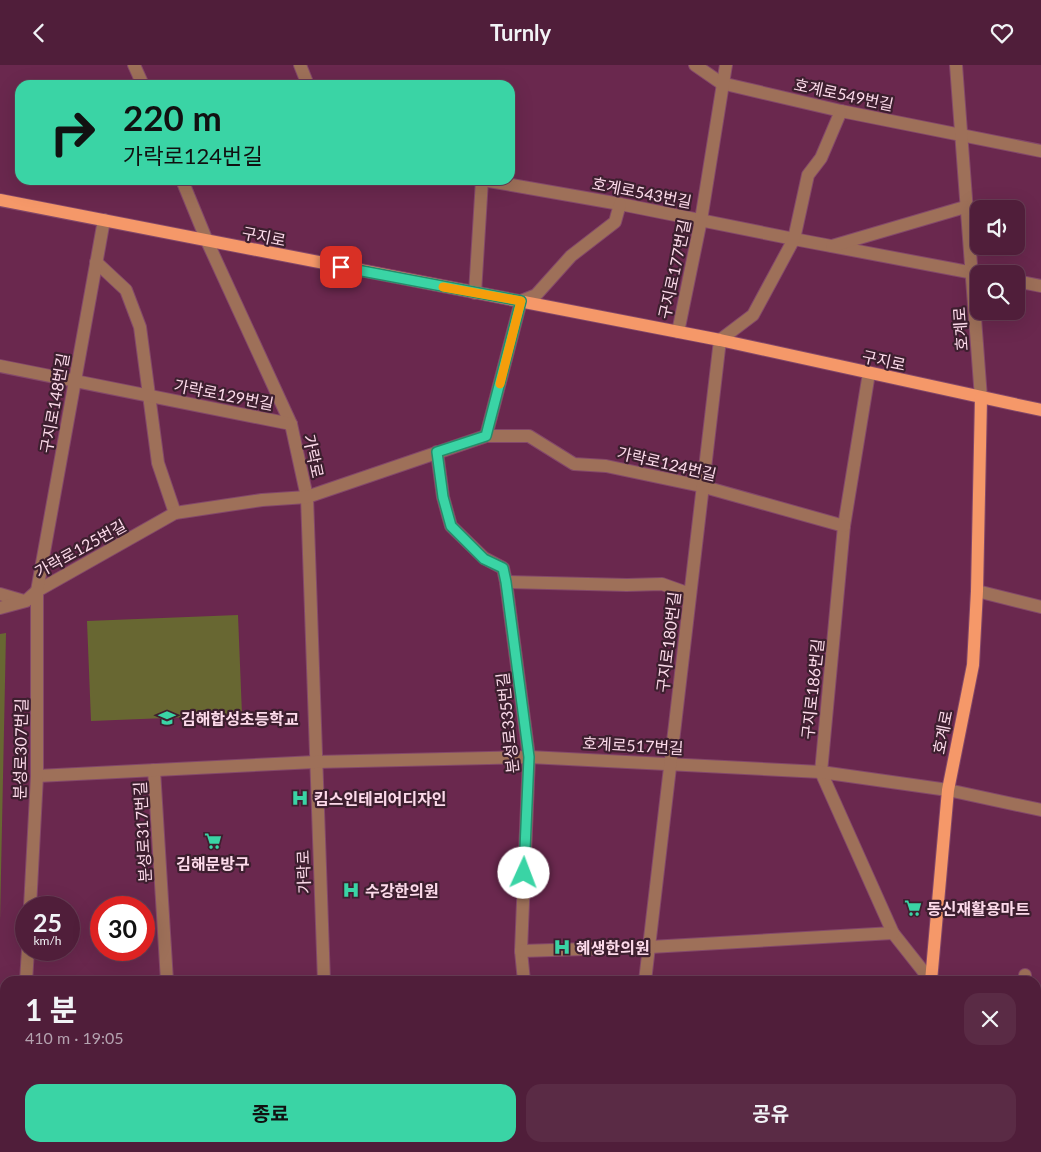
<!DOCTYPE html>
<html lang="ko">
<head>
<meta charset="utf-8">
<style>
	:root { --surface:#501e3a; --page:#5a2b45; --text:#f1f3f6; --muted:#b4a2af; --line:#673c54; --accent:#3ad4a5 }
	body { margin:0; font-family:Lato,"Noto Sans KR",sans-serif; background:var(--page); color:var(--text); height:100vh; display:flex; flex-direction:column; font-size:19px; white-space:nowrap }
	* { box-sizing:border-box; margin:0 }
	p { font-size:16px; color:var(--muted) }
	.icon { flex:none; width:28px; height:28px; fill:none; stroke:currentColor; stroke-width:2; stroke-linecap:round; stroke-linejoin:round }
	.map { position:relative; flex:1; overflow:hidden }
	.details { position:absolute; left:0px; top:911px; width:1041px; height:176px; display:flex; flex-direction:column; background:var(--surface); border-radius:15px 15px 0 0; box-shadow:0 5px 20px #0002,0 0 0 1px var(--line) }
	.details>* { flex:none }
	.hud { position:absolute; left:15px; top:15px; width:500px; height:105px; border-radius:15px; box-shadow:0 5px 20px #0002,0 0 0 1px var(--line); background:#3ad4a5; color:#111; overflow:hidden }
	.fabs { position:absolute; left:970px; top:135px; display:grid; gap:10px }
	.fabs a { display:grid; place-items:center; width:55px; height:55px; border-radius:10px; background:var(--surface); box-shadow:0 5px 20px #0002,0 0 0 1px var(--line); font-size:25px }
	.speed { position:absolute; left:15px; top:831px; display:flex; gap:10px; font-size:25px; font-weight:700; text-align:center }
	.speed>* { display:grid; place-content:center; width:65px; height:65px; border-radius:50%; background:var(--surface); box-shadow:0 5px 20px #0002,0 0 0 1px var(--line); line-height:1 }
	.speed small { font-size:12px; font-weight:400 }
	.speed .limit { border:8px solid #d22; background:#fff; color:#111 }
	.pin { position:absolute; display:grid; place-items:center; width:42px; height:42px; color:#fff; margin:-21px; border-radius:10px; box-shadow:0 2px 8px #0006 }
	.me { position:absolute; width:55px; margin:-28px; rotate:2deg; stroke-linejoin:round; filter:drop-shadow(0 0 4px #0008) }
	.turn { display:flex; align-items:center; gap:18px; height:105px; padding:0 25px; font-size:22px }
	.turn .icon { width:65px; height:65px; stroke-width:2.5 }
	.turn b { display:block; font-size:35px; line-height:42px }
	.round { display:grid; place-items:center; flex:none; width:52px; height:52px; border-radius:15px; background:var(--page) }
	.overview { display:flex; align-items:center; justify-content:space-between; height:85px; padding:0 25px }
	h1 { font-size:30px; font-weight:700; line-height:38px }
	.button { display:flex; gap:10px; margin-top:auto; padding:10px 25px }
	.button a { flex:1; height:58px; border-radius:15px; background:var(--accent); color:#111; font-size:20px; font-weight:700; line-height:58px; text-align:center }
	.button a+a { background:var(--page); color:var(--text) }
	header { display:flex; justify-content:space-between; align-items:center; height:65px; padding:0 25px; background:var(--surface); font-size:22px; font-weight:700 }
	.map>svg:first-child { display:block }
	.green { fill:#686732 }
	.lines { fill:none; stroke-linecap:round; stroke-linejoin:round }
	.minor-casing { stroke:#84486a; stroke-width:14 }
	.major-casing { stroke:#84486a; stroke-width:14 }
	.minor { stroke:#9e7059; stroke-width:12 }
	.major { stroke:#f59869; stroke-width:12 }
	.route-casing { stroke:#268a6b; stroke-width:12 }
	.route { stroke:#3ad4a5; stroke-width:9 }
	.slow { stroke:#f59e0b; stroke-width:9 }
	.labels { text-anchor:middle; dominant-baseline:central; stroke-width:4.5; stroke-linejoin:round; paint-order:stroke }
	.street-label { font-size:16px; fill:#fcdaea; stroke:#3d1f2f }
	.poi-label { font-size:16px; font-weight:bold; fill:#fcdaea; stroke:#3d1f2f; text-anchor:start }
</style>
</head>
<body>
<header><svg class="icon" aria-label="back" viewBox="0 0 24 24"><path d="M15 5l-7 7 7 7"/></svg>Turnly<svg class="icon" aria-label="heart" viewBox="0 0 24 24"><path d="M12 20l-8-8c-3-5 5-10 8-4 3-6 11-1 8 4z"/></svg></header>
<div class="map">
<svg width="1041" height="1087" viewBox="0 0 1041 1087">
	<rect width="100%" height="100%" fill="#6a284e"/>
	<!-- green -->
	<g class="green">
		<path d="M238 550 242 650 91 656 87 556Z"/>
		<path d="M6 568 0 856V569Z"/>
	</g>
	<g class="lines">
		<!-- minor casing -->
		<g class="minor-casing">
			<g id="minor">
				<path d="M134 0 143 20"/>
				<path d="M300 0 308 20"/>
				<path d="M695 0 721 18 841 46 1041 86"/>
				<path d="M956 0 981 333"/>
				<path d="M182 115 207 176 291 359 307 432 324 916"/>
				<path d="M483 115 620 139 794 174 979 209"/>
				<path d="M832 181 965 142"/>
				<path d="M96 197 126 225 140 262 158 398 175 448"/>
				<path d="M1016 216 1041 221"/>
				<path d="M475 228 482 115"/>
				<path d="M678 267 701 155 726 0"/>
				<path d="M0 301 291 359"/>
				<path d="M869 308 844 461 821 707 893 868 931 916"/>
				<path d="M486 371 521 236 536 230 571 191 615 157 620 139"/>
				<path d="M437 387 443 432 451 461 484 493 503 503 506 517 529 692 521 886 524 916"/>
				<path d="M506 517 627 520 662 519 690 529"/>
				<path d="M977 526 1041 542"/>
				<path d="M0 529 24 536"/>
				<path d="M0 543 26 536 37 526 175 448 262 435 307 432 486 371H529L574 399 606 401 701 421 844 461"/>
				<path d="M154 705 167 916"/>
				<path d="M37 711 315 697 529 692 821 707 948 725 1041 745"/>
				<path d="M30 842 37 711V526L104 155"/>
				<path d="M521 886 650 882 893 868"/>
				<path d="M26 916 28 885"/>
				<path d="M645 916 720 275 753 250 794 174 808 110 821 93 841 46"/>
				<path d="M1025 916V910"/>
				<path d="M330 1082V1087"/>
				<path d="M424 1082V1087"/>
				<path d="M556 1084 625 1087"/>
				<path d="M17 1087V1082"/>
				<path d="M150 1087 192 1082"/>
				<path d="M649 1087 745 1085 1041 1086"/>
			</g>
		</g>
		<!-- major casing -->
		<g class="major-casing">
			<g id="major">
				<path d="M0 135 720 275 1041 345"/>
				<path d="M931 916 948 725 973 600 977 526 981 333"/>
				<path d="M916 1087V1082"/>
			</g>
		</g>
		<!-- minor -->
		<use href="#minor" class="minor"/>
		<!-- major -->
		<use href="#major" class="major"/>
	</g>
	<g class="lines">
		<!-- route casing -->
		<g class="route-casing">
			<path id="route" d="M341 202 521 236 486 371 437 387 443 432 451 461 484 494 503 503 506 517 529 692 524 808"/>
		</g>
		<!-- route -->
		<use href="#route" class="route"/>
		<!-- slow -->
		<path class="slow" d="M443 222 521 236 500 319"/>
	</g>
	<!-- icons -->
	<defs>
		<g id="school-bare" transform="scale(1.35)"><path d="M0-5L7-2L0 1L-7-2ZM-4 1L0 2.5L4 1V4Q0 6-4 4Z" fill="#3ad4a5" stroke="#3d1f2f" stroke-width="2.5" paint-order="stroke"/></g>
		<g id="hospital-bare" transform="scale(1.35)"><path d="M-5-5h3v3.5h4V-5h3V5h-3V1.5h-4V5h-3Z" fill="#3ad4a5" stroke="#3d1f2f" stroke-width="2.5" paint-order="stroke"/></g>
		<g id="supermarket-bare" transform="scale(1.35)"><path d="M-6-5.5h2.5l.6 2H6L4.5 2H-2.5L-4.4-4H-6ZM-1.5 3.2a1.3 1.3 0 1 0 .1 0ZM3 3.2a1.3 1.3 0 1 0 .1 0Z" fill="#3ad4a5" stroke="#3d1f2f" stroke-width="2.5" paint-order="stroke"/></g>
	</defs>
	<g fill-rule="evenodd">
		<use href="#school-bare" x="167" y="653"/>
		<use href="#hospital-bare" x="300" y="733"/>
		<use href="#supermarket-bare" x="213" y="776"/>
		<use href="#hospital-bare" x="351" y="825"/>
		<use href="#supermarket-bare" x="913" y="843"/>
		<use href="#hospital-bare" x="562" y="882"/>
	</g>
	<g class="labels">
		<!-- street labels -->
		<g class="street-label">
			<text transform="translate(844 29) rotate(12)">호계로549번길</text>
			<text transform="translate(642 127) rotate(11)">호계로543번길</text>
			<text transform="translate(264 171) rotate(11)">구지로</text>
			<text transform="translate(674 204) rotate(-78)">구지로177번길</text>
			<text transform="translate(960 264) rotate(-94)">호계로</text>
			<text transform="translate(884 295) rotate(12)">구지로</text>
			<text transform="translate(224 329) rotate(11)">가락로129번길</text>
			<text transform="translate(54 338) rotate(-80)">구지로148번길</text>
			<text transform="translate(314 391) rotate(78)">가락로</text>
			<text transform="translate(667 398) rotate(13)">가락로124번길</text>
			<text transform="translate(80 483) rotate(-29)">가락로125번길</text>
			<text transform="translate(668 577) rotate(-83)">구지로180번길</text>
			<text transform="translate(812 624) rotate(-84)">구지로186번길</text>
			<text transform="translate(507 658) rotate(-96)">분성로335번길</text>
			<text transform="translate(942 667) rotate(-79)">호계로</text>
			<text transform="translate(633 680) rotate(3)">호계로517번길</text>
			<text transform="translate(20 684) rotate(-89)">분성로307번길</text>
			<text transform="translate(142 767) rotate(-93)">분성로317번길</text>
			<text transform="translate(303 807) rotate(-92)">가락로</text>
		</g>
		<!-- poi labels -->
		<g class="poi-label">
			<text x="181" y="653">김해합성초등학교</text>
			<text x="314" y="733">킴스인테리어디자인</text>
			<text x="213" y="798" text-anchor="middle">김해문방구</text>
			<text x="365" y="825">수강한의원</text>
			<text x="927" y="843">동신재활용마트</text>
			<text x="576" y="882">혜생한의원</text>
		</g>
	</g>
</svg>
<div class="fabs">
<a><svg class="icon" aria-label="sound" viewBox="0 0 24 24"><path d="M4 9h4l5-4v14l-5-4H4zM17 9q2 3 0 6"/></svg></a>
<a><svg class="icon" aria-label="search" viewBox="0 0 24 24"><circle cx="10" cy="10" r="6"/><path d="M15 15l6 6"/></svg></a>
</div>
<div class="speed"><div>25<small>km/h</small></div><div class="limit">30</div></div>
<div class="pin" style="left:341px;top:202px;background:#d93025"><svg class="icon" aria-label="arrive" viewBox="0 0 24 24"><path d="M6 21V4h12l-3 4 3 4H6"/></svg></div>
<svg class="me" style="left:524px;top:808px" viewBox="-20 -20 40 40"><circle r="19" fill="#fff"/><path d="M0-13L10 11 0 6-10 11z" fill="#3ad4a5"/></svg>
<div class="hud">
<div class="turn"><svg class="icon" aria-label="right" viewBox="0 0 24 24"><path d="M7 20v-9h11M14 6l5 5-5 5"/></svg><div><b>220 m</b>가락로124번길</div></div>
</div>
<section class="details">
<div class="overview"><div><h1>1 분</h1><p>410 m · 19:05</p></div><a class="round"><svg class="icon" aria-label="close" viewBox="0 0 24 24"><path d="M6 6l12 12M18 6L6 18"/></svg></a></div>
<div class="button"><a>종료</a><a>공유</a></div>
</section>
</div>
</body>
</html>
